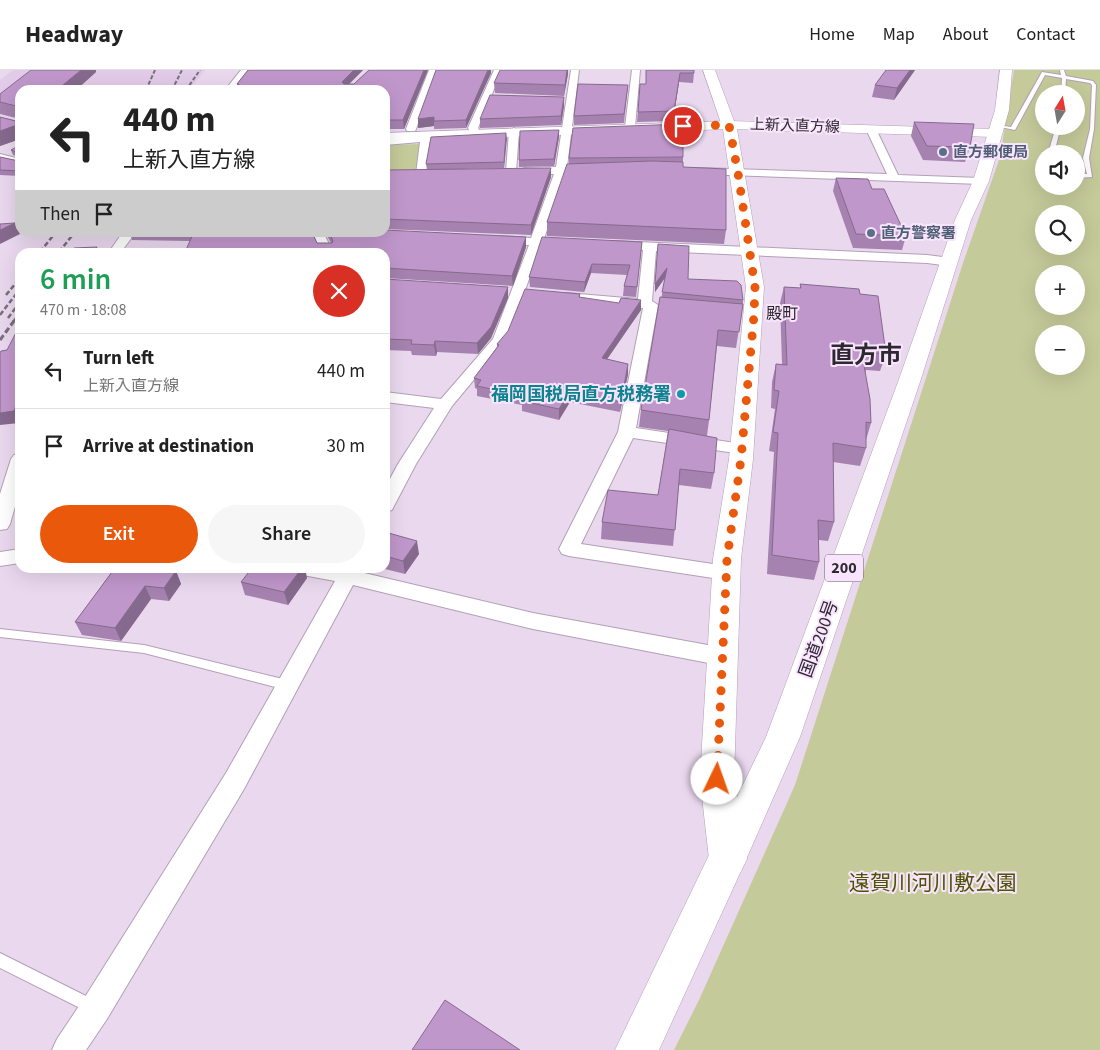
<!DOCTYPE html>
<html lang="en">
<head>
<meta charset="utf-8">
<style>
	:root { --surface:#fff; --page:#f6f6f6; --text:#222; --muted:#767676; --line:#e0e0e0; --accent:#ea580c }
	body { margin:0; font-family:"Source Sans 3","Noto Sans JP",sans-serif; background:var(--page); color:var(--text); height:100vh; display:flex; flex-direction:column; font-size:19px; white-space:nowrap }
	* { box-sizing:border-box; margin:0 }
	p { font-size:16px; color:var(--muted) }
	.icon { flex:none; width:28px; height:28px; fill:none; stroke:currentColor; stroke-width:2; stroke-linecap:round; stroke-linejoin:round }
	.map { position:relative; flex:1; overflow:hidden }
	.drawer { position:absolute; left:15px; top:178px; width:375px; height:325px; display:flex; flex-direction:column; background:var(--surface); border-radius:15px; box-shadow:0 5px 20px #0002 }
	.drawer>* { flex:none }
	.top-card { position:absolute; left:15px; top:15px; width:375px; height:152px; border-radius:15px; box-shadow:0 5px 20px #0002; background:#fff; color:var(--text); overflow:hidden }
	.needle { width:32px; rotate:11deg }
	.fabs { position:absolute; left:1035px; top:15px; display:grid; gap:10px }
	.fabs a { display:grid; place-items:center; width:50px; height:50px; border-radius:50%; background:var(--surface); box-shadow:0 5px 20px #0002; font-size:25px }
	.pin { position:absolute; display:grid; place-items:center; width:42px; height:42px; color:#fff; margin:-21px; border:2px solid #fff; border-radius:50%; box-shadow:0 1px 5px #0007 }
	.me { position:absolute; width:55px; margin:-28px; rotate:3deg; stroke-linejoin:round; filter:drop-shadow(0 0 4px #0008) }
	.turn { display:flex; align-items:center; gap:18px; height:105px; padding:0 25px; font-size:22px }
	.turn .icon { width:65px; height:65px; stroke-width:2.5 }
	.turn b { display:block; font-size:35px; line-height:42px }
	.then { display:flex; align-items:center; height:48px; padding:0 25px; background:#0003; gap:10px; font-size:19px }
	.round { display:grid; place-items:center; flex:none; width:52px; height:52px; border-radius:26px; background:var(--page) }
	.overview { display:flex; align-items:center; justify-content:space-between; height:85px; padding:0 25px }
	h1 { font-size:30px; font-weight:600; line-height:38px; color:#1e9e55 }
	.primary-button { display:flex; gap:10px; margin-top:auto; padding:10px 25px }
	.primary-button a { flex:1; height:58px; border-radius:30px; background:var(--accent); color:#fff; font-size:20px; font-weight:600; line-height:58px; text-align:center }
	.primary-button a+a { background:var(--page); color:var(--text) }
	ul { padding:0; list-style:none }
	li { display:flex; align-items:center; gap:15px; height:75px; padding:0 25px; border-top:1px solid var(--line) }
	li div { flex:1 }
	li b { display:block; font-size:19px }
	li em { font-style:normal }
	header { display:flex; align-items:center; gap:30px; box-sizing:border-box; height:70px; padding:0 25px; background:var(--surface); border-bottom:1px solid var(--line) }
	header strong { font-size:24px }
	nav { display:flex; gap:28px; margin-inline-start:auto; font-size:18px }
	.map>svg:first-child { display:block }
	.built { fill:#e2cbe8 }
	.green { fill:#c5ca9a; fill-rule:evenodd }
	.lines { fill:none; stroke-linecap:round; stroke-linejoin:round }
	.lane-casing { stroke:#b2a0b6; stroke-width:2 }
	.street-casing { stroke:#b2a0b6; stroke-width:2 }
	.secondary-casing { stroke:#b2a0b6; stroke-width:1 }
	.primary-casing { stroke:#b2a0b6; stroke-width:1 }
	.highway-casing { stroke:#b2a0b6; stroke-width:1 }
	.lane { fill:#fff; fill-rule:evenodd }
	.street { fill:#fff; fill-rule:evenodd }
	.secondary { fill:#fff; fill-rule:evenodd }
	.primary { fill:#fff; fill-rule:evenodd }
	.highway { fill:#fff; fill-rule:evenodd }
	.rail-far2 { stroke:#7a6f7d; stroke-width:2; stroke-dasharray:4 2; stroke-linecap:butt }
	.rail-far1 { stroke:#7a6f7d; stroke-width:2.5; stroke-dasharray:5 2.5; stroke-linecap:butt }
	.rail { stroke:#7a6f7d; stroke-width:3; stroke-dasharray:6 3; stroke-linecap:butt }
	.wall { fill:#a582af }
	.shaded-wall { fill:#866a8e }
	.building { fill:#c097cb; stroke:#866a8e }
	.route { stroke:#ea580c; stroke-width:9; stroke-dasharray:0 16.2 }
	.service-dot { fill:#5c6f8a; stroke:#f8e5fd; stroke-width:2 }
	.culture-dot { fill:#0f9aa8; stroke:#f8e5fd; stroke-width:2 }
	.labels { text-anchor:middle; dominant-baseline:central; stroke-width:4; stroke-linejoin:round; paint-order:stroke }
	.far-street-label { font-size:15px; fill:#2e2830; stroke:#f8e5fd }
	.far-service-label { font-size:15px; font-weight:bold; fill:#4e5e75; stroke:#f8e5fd; text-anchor:start }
	.far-quarter-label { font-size:16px; fill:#2e2830; stroke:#f8e5fd }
	.shield { fill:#f8e5fd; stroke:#6b616e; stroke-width:1 }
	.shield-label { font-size:16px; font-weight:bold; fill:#2e2830 }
	.culture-label { font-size:18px; font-weight:bold; fill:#0d838f; stroke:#f8e5fd; text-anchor:end }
	.street-label { font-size:18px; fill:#2e2830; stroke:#f8e5fd }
	.near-park-label { font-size:21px; fill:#4e5303; stroke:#f8e5fd }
	.far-town-label { font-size:24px; font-weight:bold; fill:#2e2830; stroke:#f8e5fd }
</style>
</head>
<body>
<header>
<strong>Headway</strong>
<nav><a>Home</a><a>Map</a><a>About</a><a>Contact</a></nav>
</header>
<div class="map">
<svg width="1100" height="980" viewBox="0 0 1100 980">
	<rect width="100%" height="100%" fill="#ead8ef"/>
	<!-- built -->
	<path class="built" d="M13 0H205L189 20H20L0 43V10Z"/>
	<!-- green -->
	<g class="green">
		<path d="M1014 0H1100V980H674L699 930 795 715 963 193 1000 87ZM1044 24H1076V56H1044ZM1044 84H1076V116H1044ZM1044 144H1076V176H1044ZM1044 204H1076V236H1044ZM1044 264H1076V296H1044Z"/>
		<path d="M421 74 416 102H385V75Z"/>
	</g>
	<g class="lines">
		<!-- lane casing -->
		<g class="lane-casing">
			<g id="lane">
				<path d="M1060 0H1064L1066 6 1093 11 1096 15 1094 59 1089 88 1092 107 1076 108V104H1087L1083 88 1090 59 1092 15 1090 13 1066 9 1065 24H1061L1062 8 1045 5 1015 60 995 56 997 55 1011 57 1042 2 1061 5Z"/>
				<path d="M1056 56H1061L1054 84H1048Z"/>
				<path d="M0 559 144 575 287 610 291 612 293 615 291 618 287 620 144 583 0 567Z"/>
				<path d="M0 883 98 932 101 937 98 942 93 945 88 942 0 898Z"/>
			</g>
		</g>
		<!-- street casing -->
		<g class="street-casing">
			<g id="street">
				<path d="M241 0H249L235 20H225Z"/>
				<path d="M429 0H437L416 59 415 61H407L406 59Z"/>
				<path d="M494 0H502L478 58 481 63 473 68 430 71 426 106H418L416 104 420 72 385 75V69L470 62 468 58Z"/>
				<path d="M571 0H579L567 97H590L595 100 590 103 565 104 544 169 568 170 574 174 568 178 541 176 507 270 452 336 416 394 394 436 392 440 385 442V418L398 394 434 338 385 332V322L441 329 493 269 529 175 500 174 494 170 500 166 531 168 554 104H524L519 101 524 98 556 97Z"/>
				<path d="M632 0H640L635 57 630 60 625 57Z"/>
				<path d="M871 56 876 59 898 105 981 108 987 111 981 114 699 104 694 101 699 98 887 104 866 59Z"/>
				<path d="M514 58 519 61 516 102 511 105 506 102 509 61Z"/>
				<path d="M0 84 20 89V95L0 90Z"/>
				<path d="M123 162H136L121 182H109Z"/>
				<path d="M311 162H323L333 182H321Z"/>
				<path d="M615 171 927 185 950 188 957 192 950 196 927 193 656 181 652 231 658 235 636 358 742 374 748 375 751 379 748 383 742 384 633 368 581 474 726 496 733 498 736 503 733 508 726 510 569 486 562 484 559 479 618 362 643 238 567 231 560 227 567 223 638 229 643 180 611 178 609 175 611 172Z"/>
				<path d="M20 384V419L10 454 7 459 0 460V424L11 389 14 385Z"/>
				<path d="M20 479V493L0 496V482Z"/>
				<path d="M289 498H362L360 502 533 543 724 578 732 581 735 587 732 593 724 596 533 559 353 515 244 719 107 949 86 980H52L57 969 85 927 226 703 335 511 292 503Z"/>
			</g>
		</g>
		<!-- secondary casing -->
		<g class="secondary-casing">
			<path id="secondary" d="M729 51 994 59 1001 63 994 67 729 59 385 71V63Z"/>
		</g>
		<!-- primary casing -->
		<g class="primary-casing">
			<path id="primary" d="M703 0H715L737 59 764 217 753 389 741 489 734 709 747 789 741 801 728 806 715 801 709 789 700 709 713 489 729 389 746 217 723 59Z"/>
		</g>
		<!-- highway casing -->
		<g class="highway-casing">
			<path id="highway" d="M1000 0H1012L1009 40 989 111 971 150 920 312 800 667 741 801 659 980H615L766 667 898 312 955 150 973 111 995 40Z"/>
		</g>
		<!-- lane -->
		<use href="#lane" class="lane"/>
		<!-- street -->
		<use href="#street" class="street"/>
		<!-- secondary -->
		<use href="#secondary" class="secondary"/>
		<!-- primary -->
		<use href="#primary" class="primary"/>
		<!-- highway -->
		<use href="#highway" class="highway"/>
		<!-- rail-far2 -->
		<g class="rail-far2">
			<path d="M146 20 155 0"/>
			<path d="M172 20 182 0"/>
			<path d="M186 20 200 0"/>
		</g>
		<!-- rail-far1 -->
		<g class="rail-far1">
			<path d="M40 182 56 162"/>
			<path d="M59 182 75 162"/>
			<path d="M6 225 20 208"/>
			<path d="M0 245 20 219"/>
			<path d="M8 248 20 232"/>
			<path d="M13 252 20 243"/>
		</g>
		<!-- rail -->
		<path class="rail" d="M0 270 14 251"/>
	</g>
	<!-- wall -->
	<g class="wall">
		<path d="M248 0H363L349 14H354L369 0H428L404 59H385V20L237 17V14Z"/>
		<path d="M436 0H491V3L466 58 434 59V56L418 58Z"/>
		<path d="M646 0 694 3 693 13 679 12 673 51 637 52 640 14H646Z"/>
		<path d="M915 0 894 30 872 27 875 15Z"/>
		<path d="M96 2 76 20H20V69L0 76V47L16 51V48L0 44V24Z"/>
		<path d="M568 4 564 26 495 23 494 13Z"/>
		<path d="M628 15 624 53 574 55V46Z"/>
		<path d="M564 36 561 55 480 58V49Z"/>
		<path d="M914 52 970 77 965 92 923 90 911 66Z"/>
		<path d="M559 60V67L554 96 519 97V90Z"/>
		<path d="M506 63 504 98 461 99 551 107 531 165 385 159V100H427L426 94Z"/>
		<path d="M20 75V106L0 105V87L19 91V87L13 85 11 80Z"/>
		<path d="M683 87V97L726 160 724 174 547 166V152L569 94V88Z"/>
		<path d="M836 108 872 119 906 166 902 180 853 178 833 121Z"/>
		<path d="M130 162H312L317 173H331L325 162H385L526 167V177L513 216 385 208V182L190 171 132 170Z"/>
		<path d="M642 172 636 227 623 226 624 216 627 205 591 203 584 222 530 217 529 207Z"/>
		<path d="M658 174 688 209 743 230V234L736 278 717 276 709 350 707 366 714 403 711 419 679 415 673 476 601 469 602 452 658 425 668 361 639 357 641 340 665 208 655 222Z"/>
		<path d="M385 209 508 228 491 268 478 284 437 282 436 286 412 285 411 281 385 280Z"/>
		<path d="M800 214 860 224 886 284 880 301 866 300 865 304 871 353 866 370V378L860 396 833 392 834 452 828 471 819 470V492L814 510 767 504 774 382 769 381 775 339 771 338 772 312 776 294H782L780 233 784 217 800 218Z"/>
		<path d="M580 224V228L641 240 607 289 628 294V304L620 342 570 332 559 350 522 341V335L477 326V319L475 318 474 308 497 277V274Z"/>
		<path d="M385 462 419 484 405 504 381 498H385Z"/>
		<path d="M115 498 176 501 181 514 169 531 151 529 121 571 82 565 75 552Z"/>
		<path d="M307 508 288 535 245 525 241 512Z"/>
	</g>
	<!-- shaded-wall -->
	<g class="shaded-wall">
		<path d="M81 0H96V2L76 20H57Z"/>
		<path d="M354 0H363L343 20 342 12Z"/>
		<path d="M424 0H428L404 59 403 50Z"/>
		<path d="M488 0H491V3L466 58V50Z"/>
		<path d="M567 0H568V4L564 26 565 15Z"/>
		<path d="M910 0H915L894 30 897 18Z"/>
		<path d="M680 3 679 12 673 51 674 41Z"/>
		<path d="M564 27V36L561 55V46Z"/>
		<path d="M434 47V56L418 58V49Z"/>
		<path d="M20 52V69L0 76V61Z"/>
		<path d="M559 60V67L554 96V89Z"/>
		<path d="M506 63 507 69 504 98V92Z"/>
		<path d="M551 98V107L531 165V155Z"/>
		<path d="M15 153 20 164 0 174V160Z"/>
		<path d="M526 167V177L513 216 512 206Z"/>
		<path d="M97 177 99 182H93Z"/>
		<path d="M592 194 591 203 584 222 585 212Z"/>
		<path d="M667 198 666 206 655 222V214Z"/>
		<path d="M508 217V228L491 268 478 284 477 273Z"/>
		<path d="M641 230V240L601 298 602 288Z"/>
		<path d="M435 271 437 282 436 286 434 275Z"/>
		<path d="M628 294V304L620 342 621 332Z"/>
		<path d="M570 321V332L559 350V339Z"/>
		<path d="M18 329 20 333 19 353 0 355V343Z"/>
		<path d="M417 471 419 484 405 504 403 491Z"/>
		<path d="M302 498H305L307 508 288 535 284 522Z"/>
		<path d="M176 501 181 514 169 531 164 518Z"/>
		<path d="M145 516 151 529 121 571 115 558Z"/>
	</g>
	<!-- building -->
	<g class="building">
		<path d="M31 0H81L57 20H20V52L17 55 0 61V47L16 51V36L0 32V24Z"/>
		<path d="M248 0H354L342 12 344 14H354L369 0H424L403 50H385V20H235L239 14H237Z"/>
		<path d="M436 0H488L466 50 434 51V47L418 49Z"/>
		<path d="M500 0H567L565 15 494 13Z"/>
		<path d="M646 0H694V3H680L674 41 638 42 640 14H646Z"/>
		<path d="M886 0H910L897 18 875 15Z"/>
		<path d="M578 14 628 15 624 44 574 46Z"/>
		<path d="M490 25 564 27 561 46 480 49Z"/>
		<path d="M914 52 974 54 970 77 927 76Z"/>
		<path d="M683 54V87L569 88 573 58Z"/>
		<path d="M559 60 554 89 519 90 520 61Z"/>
		<path d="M506 63 504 92 426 94 431 67Z"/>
		<path d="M20 75V101L0 100V87L19 91 20 83 11 80Z"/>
		<path d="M652 91 683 92V97L726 99V160L547 152 567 94Z"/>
		<path d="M551 98 531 155 385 149V100Z"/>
		<path d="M836 108 868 109 872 119H884L906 166 856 164Z"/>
		<path d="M15 153 0 160V154Z"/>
		<path d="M385 160 526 167 512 206 385 198V182H185L194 162H312L317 173H332L333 171 329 162H385Z"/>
		<path d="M542 167 642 172 637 217 624 216 630 195 592 194 585 212 529 207Z"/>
		<path d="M658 174 689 176 688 209 737 211 741 215 743 230 662 222 667 198 655 214Z"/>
		<path d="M97 177 93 182H71L74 178Z"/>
		<path d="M385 209 508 217 491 257 477 273 435 271 434 275 411 274 412 270 385 269Z"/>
		<path d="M800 214 859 219 860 224 878 226 886 284 868 282 869 291 863 290 870 329 871 353 866 352V378L833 373 834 452 818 450 819 492 772 485 778 363 773 362 779 321 774 320 776 294 787 295 784 217 801 218Z"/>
		<path d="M525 219 580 224 579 227 619 233 621 228 641 230 602 288 628 294 621 332 570 321 559 339 521 331 525 326 477 316 481 310 474 308 499 275 497 274 508 261Z"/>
		<path d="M660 227 743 234 739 262 718 260 709 350 641 340Z"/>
		<path d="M20 255V329H18L14 341 0 343V283L1 281 7 280Z"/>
		<path d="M669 359 717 368 714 403 680 399 675 460 602 452 608 420 658 425Z"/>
		<path d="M385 462 417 471 403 491 385 486Z"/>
		<path d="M115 498H154L176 501 164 518 145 516 115 558 75 552Z"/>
		<path d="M252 498H302L284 522 241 512Z"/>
		<path d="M445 930 520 980H412Z"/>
	</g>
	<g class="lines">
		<!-- route -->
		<path class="route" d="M683 56 729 55 738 103 755 217 754 245 741 389 727 489 717 709"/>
	</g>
	<!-- markers -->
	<g class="service-dot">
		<circle cx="943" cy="82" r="5"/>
		<circle cx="871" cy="163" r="5"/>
	</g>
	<circle class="culture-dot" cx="681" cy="324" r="5"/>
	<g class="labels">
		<!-- far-street labels -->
		<g class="far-street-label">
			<text transform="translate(795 56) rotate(2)">上新入直方線</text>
		</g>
		<!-- far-service labels -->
		<g class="far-service-label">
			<text x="953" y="82">直方郵便局</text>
			<text x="881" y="163">直方警察署</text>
		</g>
		<!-- far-quarter labels -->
		<g class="far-quarter-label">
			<text x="782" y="244">殿町</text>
		</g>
		<!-- shield labels -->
		<rect class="shield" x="825" y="484.5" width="38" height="27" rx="4"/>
		<g class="shield-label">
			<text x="844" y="498">200</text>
		</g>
		<!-- culture labels -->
		<g class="culture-label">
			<text x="671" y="324">福岡国税局直方税務署</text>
		</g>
		<!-- street labels -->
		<g class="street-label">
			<text transform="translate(819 569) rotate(-70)">国道200号</text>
		</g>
		<!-- near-park labels -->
		<g class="near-park-label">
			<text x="933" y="813">遠賀川河川敷公園</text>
		</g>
		<!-- far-town labels -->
		<g class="far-town-label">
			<text x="866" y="285">直方市</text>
		</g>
	</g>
</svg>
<div class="fabs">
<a><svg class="needle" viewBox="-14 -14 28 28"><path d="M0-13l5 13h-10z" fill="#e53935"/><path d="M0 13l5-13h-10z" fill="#767676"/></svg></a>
<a><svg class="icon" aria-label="sound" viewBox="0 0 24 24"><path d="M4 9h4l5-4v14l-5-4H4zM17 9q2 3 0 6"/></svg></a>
<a><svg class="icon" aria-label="search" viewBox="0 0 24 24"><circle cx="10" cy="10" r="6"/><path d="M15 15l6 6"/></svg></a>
<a>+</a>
<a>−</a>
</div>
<div class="pin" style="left:683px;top:56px;background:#d93025"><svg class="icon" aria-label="arrive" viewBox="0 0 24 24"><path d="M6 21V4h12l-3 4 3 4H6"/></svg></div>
<svg class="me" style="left:717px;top:709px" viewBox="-20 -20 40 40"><circle r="19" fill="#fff"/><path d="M0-13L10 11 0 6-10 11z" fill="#ea580c"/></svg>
<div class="top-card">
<div class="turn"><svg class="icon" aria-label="left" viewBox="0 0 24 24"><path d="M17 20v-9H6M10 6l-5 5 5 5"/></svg><div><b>440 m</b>上新入直方線</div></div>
<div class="then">Then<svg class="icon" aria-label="arrive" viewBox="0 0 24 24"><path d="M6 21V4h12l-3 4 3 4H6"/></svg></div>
</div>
<section class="drawer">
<div class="overview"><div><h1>6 min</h1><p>470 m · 18:08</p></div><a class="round" style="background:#d93025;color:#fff"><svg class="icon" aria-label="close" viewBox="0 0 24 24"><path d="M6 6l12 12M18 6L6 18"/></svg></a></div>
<ul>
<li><svg class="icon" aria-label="left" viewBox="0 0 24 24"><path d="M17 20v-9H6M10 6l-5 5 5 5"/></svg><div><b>Turn left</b><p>上新入直方線</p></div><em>440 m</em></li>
<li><svg class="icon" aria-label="arrive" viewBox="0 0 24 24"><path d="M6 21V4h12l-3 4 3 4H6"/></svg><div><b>Arrive at destination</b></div><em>30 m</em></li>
</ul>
<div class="primary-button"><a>Exit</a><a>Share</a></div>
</section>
</div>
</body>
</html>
